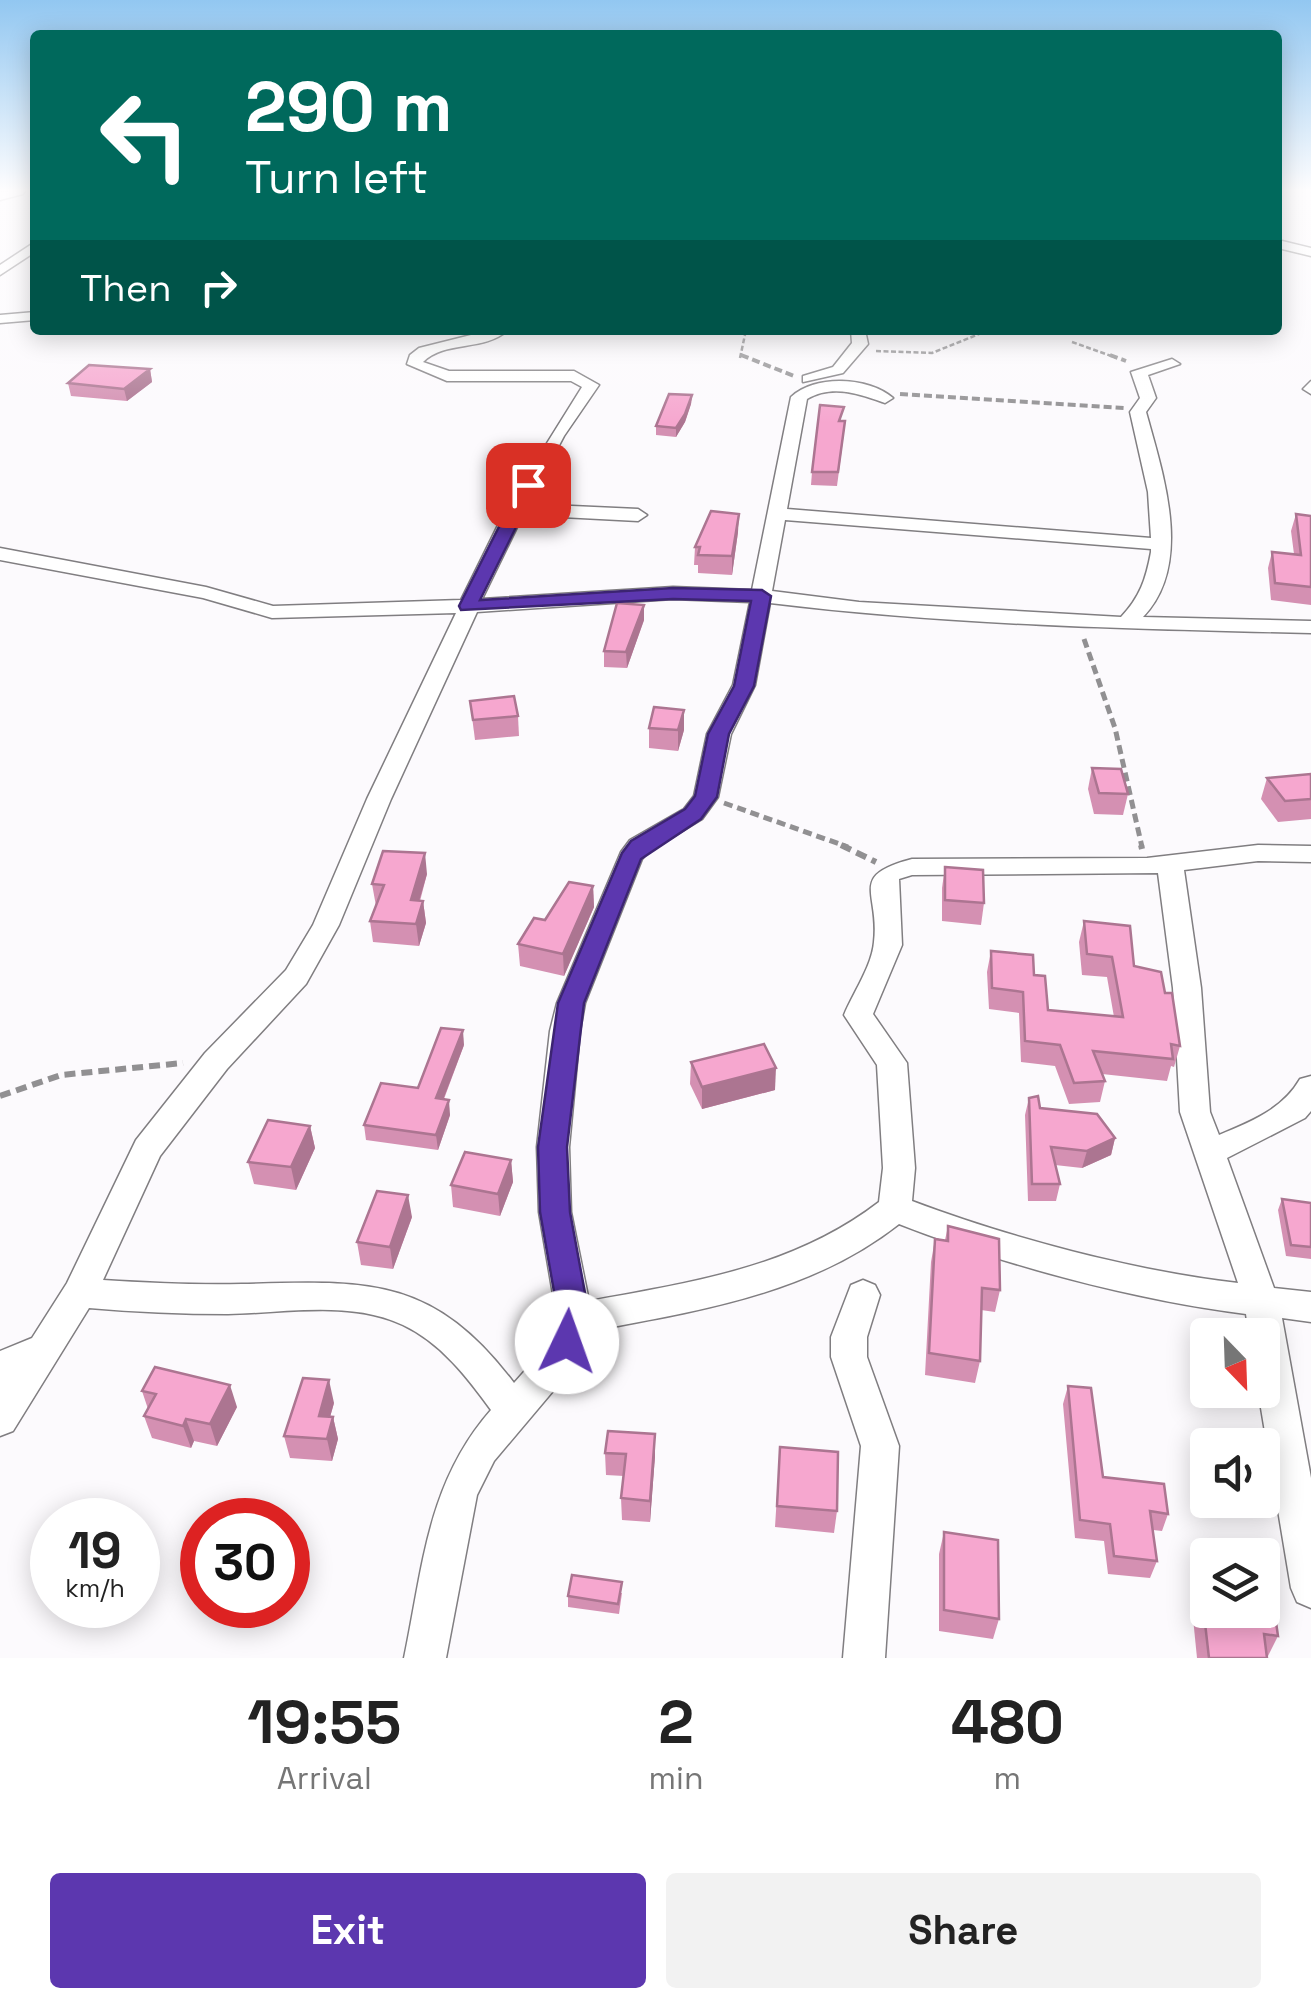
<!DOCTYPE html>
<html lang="en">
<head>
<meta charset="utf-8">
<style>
	:root { --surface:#fff; --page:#f2f2f2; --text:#222; --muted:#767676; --accent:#5c37af }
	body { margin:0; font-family:"Space Grotesk",sans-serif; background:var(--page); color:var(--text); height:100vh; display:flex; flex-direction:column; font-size:38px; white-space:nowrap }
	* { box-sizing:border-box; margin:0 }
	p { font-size:32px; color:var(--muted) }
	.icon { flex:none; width:55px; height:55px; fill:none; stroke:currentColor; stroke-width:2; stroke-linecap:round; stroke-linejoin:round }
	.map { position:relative; height:1658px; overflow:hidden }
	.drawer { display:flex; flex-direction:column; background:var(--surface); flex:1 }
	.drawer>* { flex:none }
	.banner { position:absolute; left:30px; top:30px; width:1252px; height:305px; border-radius:10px; box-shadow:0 5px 25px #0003; background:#00695c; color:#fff; overflow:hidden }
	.needle { width:65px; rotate:157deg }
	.buttons { position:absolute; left:1190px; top:1318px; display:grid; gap:20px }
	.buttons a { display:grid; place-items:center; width:90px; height:90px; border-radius:10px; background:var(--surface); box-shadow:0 5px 25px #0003; font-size:50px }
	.speed { position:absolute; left:30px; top:1498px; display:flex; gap:20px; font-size:50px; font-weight:700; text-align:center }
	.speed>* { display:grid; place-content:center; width:130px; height:130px; border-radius:50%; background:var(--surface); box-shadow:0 5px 25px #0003; line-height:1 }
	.speed small { font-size:25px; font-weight:400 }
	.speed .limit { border:15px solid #d22; background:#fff; color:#111 }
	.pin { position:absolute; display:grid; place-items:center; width:85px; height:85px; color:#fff; margin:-42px; border-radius:20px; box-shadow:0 5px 15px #0006 }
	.me { position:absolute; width:110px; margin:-55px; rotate:3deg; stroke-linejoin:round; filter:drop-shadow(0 0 8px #0008) }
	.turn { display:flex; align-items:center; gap:35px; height:210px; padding:0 50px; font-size:45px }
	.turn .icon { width:130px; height:130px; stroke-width:2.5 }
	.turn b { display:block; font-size:70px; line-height:85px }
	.then { display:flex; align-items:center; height:95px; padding:0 50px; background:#0003; gap:20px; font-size:38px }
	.eta { display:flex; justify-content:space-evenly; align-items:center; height:170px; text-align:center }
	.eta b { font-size:60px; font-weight:700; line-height:70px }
	.button { display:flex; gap:20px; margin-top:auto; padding:20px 50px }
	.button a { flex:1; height:115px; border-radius:10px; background:var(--accent); color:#fff; font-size:40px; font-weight:700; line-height:115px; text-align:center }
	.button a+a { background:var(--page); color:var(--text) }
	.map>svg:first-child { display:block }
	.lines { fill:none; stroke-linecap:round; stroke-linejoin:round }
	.minor-casing { stroke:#807e81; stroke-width:3 }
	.path-far3 { stroke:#919092; stroke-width:2.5; stroke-dasharray:5 2.5; stroke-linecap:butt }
	.path-far2 { stroke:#919092; stroke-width:4; stroke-dasharray:8 4; stroke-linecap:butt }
	.path-far1 { stroke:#919092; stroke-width:5; stroke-dasharray:9 5; stroke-linecap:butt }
	.path { stroke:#919092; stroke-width:6; stroke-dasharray:11 6; stroke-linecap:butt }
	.minor { fill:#fff; fill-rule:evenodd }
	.wall { fill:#d490b2 }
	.shaded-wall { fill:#ac7591 }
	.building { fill:#f6a7cf; stroke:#ac7591; stroke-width:2.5 }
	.route { fill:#5c37af; stroke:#3c2472; stroke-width:2.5 }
</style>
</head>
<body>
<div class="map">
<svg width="1311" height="1658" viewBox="0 0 1311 1658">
	<rect width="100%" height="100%" fill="#fcfafd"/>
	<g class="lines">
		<!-- minor casing -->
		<g class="minor-casing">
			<g id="minor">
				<path d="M25 191 23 194 0 200V192Z"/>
				<path d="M1278 240 1311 248V256L1278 248Z"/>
				<path d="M35 242V252L0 275V265Z"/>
				<path d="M35 312V320L0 323V315Z"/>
				<path d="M491 330H508C484 352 445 340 423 362L449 371H574L599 385 564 436 528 504 638 509 647 515 638 521 523 515 482 599 673 587 752 590 791 397C815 374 869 377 893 398L885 403C859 394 833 384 807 399L787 509 1151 538 1148 492 1130 412 1140 398 1131 372 1172 359 1180 364 1148 375 1156 398 1146 412C1163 474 1194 564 1143 617L1311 621V633C1130 629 950 625 770 603L755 685 731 734 718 797 702 819 648 852 642 859 585 1003 580 1031 569 1147 571 1212 589 1301C693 1282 793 1268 879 1202L883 1168 877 1065 844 1015C853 993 872 966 874 942 880 892 847 876 912 859L1147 858 1258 845 1311 846V862L1258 861 1184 870 1201 988 1210 1112 1219 1135C1250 1122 1282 1110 1300 1079L1311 1076V1111L1305 1118 1227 1158 1274 1288 1311 1292V1322L1282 1318 1311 1478V1608L1297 1602 1291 1588 1258 1390H1262V1335H1249L1246 1314C1134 1300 1004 1265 899 1224 809 1295 696 1311 586 1332L564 1378 494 1461 477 1495 446 1658H404C423 1567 427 1483 491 1410 467 1377 441 1343 403 1325 351 1300 284 1313 228 1314 182 1314 135 1312 89 1308L13 1431 0 1436V1351L32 1338 67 1283 136 1140 205 1053 286 970 313 925 367 799 456 613 272 618 203 598 0 560V548L206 587 273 606 461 600 506 509 582 387 571 381H447L407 364 410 355 419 348ZM785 520 1151 549V552C1146 579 1140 597 1121 617L859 602 772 591ZM673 599 750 602 733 685 707 734 694 796 684 809 630 840 621 852 557 1003 550 1031 537 1147 539 1212 557 1318 538 1356 514 1383C432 1275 367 1281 242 1284 196 1285 149 1283 103 1280L160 1156 227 1069 306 984 339 925 391 799 477 612ZM1158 873 1173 988 1180 1112 1238 1283C1134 1271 1010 1238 912 1201L915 1168 907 1063 873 1014 902 945 899 879 912 875Z"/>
				<path d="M851 330H865L868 344 843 373 803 382V376L833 367 852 343Z"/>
				<path d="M1311 381V394L1303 389Z"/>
				<path d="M863 1280 875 1285 880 1295 867 1337V1357L899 1446 885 1658H843L861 1446 831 1357V1337L851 1285Z"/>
			</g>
		</g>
		<!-- path-far3 -->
		<g class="path-far3">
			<path d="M1072 342 1117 358"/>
			<path d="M876 351 932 353 989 330"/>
			<path d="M740 358 746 330"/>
		</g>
		<!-- path-far2 -->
		<g class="path-far2">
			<path d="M741 355 794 376"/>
			<path d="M1110 355 1126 361"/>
			<path d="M900 394 1124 408"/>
		</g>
		<!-- path-far1 -->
		<g class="path-far1">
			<path d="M1084 639 1115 728 1142 847"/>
			<path d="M724 803 848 847"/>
		</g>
		<!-- path -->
		<g class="path">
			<path d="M841 845 876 862"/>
			<path d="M1141 845 1142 849"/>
			<path d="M0 1096 61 1075 183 1063"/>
		</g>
		<!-- minor -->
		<use href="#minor" class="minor"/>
	</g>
	<!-- wall -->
	<g class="wall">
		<path d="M150 369 152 382 127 401 71 396 68 383Z"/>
		<path d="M692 395 691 404 685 422 676 437 656 435V426Z"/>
		<path d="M842 421H845L844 433 837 486 811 485 812 472Z"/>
		<path d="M1296 514 1311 516V605L1271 600 1268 568 1272 552 1294 554 1291 531Z"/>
		<path d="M738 532 732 575 698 573V565H694L695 547Z"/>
		<path d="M644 605V620L627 668 604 667V651Z"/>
		<path d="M470 701 518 716 519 736 475 740Z"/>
		<path d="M649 728 684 730 678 751 649 748Z"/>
		<path d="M1092 768 1128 794 1123 815 1094 814 1088 789Z"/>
		<path d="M1311 774V819L1278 822 1261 799 1267 778Z"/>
		<path d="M945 867 984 903 981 925 942 921V888Z"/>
		<path d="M427 874 420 901H423L426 923 419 946 373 942 370 921 376 906 372 884Z"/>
		<path d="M593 886 594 907 564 976 520 966 518 944 545 920Z"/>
		<path d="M1084 921 1134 966 1180 1046 1174 1067 1171 1066 1167 1081 1102 1074 1105 1081 1100 1102 1069 1104 1055 1066 1021 1062 1019 1013 989 1009 987 972 991 951 1034 975 1048 1010 1114 1017 1107 977 1082 975 1079 942Z"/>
		<path d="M464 1045 444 1099 450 1115 438 1150 366 1140 364 1125 418 1088Z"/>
		<path d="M691 1062 775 1090 702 1109 690 1084Z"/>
		<path d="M1029 1098 1040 1108 1115 1138 1111 1155 1082 1168 1055 1165 1060 1184 1056 1201H1028L1025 1115Z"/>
		<path d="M310 1126 315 1148 296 1190 254 1184 248 1162Z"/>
		<path d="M511 1160 513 1182 500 1216 453 1207 451 1185Z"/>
		<path d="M1282 1199 1311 1203V1259L1286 1256 1278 1210Z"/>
		<path d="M412 1217 393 1269 361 1265 357 1242Z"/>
		<path d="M948 1226 1000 1290 995 1312 981 1310 980 1361 975 1383 925 1375 931 1262 935 1239 945 1240Z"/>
		<path d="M1068 1386 1103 1477 1168 1514 1162 1531 1153 1530 1157 1561 1150 1578 1108 1574 1104 1541 1075 1538 1063 1404Z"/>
		<path d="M142 1391 237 1407 217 1446 194 1441 191 1448 152 1438 144 1416 148 1409Z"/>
		<path d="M334 1403 330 1417H333L338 1439 332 1461 290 1458 284 1436Z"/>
		<path d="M780 1447 837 1511 834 1533 775 1527Z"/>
		<path d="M605 1453 655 1456 650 1522 622 1520 621 1498 624 1476 606 1475Z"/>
		<path d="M944 1532 999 1619 993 1639 939 1631V1554Z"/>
		<path d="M622 1593 619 1614 568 1607V1596Z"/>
		<path d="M1202 1597 1278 1636 1267 1658H1197L1193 1618Z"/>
	</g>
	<!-- shaded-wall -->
	<g class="shaded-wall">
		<path d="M150 369 152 382 127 401 124 389Z"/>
		<path d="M692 395 691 404 685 422 676 437V428Z"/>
		<path d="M739 514 738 532 732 575V556Z"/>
		<path d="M644 605V620L627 668 626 652Z"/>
		<path d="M684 710V730L678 751V730Z"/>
		<path d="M425 853 427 874 413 922 411 900Z"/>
		<path d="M593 886 594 907 564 976 563 954Z"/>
		<path d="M423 901 426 923 419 946 416 924Z"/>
		<path d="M463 1030 464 1045 438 1113 436 1098Z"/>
		<path d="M776 1068 775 1090 702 1109V1087Z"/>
		<path d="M449 1100 450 1115 438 1150 436 1135Z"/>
		<path d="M310 1126 315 1148 296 1190 291 1167Z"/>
		<path d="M1115 1138 1111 1155 1082 1168 1087 1151Z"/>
		<path d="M511 1160 513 1182 500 1216 498 1194Z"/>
		<path d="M408 1195 412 1217 393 1269 390 1247Z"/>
		<path d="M329 1380 334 1403 324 1438 319 1416Z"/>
		<path d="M230 1385 237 1407 217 1446 210 1424Z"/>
		<path d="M333 1417 338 1439 332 1461 327 1439Z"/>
		<path d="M186 1419 194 1441 191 1448 183 1426Z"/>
		<path d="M655 1434V1456L650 1522V1501Z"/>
	</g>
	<!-- building -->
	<g class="building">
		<path d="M89 365 150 369 124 389 68 383Z"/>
		<path d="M669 394 692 395 685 414 676 428 656 426Z"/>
		<path d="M820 405 844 407 839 421H845L838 472H812Z"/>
		<path d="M711 511 739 514 732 556 698 555 700 547H695Z"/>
		<path d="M1296 514 1311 516V587L1275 583 1272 552 1301 555Z"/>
		<path d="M617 603 644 605 626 652 604 651Z"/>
		<path d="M514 696 518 716 473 720 470 701Z"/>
		<path d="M654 707 684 710 678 730 649 728Z"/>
		<path d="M1092 768 1121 769 1128 794 1099 793Z"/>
		<path d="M1311 774V799L1285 801 1267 778Z"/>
		<path d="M383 851 425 853 411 900 423 901 416 924 370 921 384 885 372 884Z"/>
		<path d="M945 867 983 870 984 903 945 900Z"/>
		<path d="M569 882 593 886 563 954 518 944 534 918 545 920Z"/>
		<path d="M1084 921 1130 926 1134 966 1161 972 1165 993H1172L1180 1046 1171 1044 1173 1059 1093 1051 1105 1081 1074 1083 1060 1045 1025 1041 1023 992 992 988 991 951 1033 955 1034 975 1045 976 1048 1010 1123 1017 1112 957 1087 954Z"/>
		<path d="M441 1028 463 1030 436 1098 449 1100 436 1135 364 1125 381 1083 418 1088Z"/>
		<path d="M764 1044 776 1068 702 1087 691 1062Z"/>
		<path d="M1038 1096 1040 1108 1097 1114 1115 1138 1087 1151 1051 1147 1060 1184H1032L1029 1098Z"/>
		<path d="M268 1120 310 1126 291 1167 248 1162Z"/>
		<path d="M465 1152 511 1160 498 1194 451 1185Z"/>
		<path d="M377 1191 408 1195 390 1247 357 1242Z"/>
		<path d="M1282 1199 1311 1203V1247L1291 1245Z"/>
		<path d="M948 1226 999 1239 1000 1290 982 1288 980 1361 929 1353 935 1239 948 1241Z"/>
		<path d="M155 1367 230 1385 210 1424 186 1419 183 1426 144 1416 156 1394 142 1391Z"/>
		<path d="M303 1378 329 1380 319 1416 333 1417 327 1439 284 1436Z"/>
		<path d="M1068 1386 1091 1388 1103 1477 1164 1484 1168 1514 1150 1511 1157 1561 1114 1556 1110 1524 1080 1520Z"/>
		<path d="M608 1431 655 1434 650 1501 621 1498 626 1454 605 1453Z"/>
		<path d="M780 1447 838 1452 837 1511 777 1506Z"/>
		<path d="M944 1532 998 1540 999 1619 944 1610Z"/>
		<path d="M572 1575 622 1582 618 1604 568 1596Z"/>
		<path d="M1202 1597 1208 1598V1610H1262V1606L1274 1608 1278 1636 1264 1634 1267 1658H1209Z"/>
	</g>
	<!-- sky -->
	<linearGradient id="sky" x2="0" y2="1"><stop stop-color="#92c7f1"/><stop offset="0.45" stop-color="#fefdfe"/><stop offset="1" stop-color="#fefdfe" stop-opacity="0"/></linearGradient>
	<rect width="1311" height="423" fill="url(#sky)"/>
	<!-- route -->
	<path class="route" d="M528 480 537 485 480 600 673 588 762 590 771 596 754 686 729 734 717 797 701 819 641 859 584 1003 567 1147 570 1212 590 1320 579 1352 567 1356 556 1352 551 1342 559 1320 540 1212 538 1147 558 1003 622 853 631 841 685 809 695 796 708 734 734 686 751 601 673 599 461 610 459 606 520 485Z"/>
</svg>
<div class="buttons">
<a><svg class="needle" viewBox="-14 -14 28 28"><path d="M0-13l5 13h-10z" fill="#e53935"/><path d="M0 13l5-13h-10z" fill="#767676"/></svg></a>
<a><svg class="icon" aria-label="sound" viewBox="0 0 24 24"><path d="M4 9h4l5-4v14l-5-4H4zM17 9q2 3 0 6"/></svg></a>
<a><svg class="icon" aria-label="layers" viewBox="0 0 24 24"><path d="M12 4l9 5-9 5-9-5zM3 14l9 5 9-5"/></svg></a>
</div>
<div class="speed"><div>19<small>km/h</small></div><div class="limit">30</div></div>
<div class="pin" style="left:528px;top:485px;background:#d93025"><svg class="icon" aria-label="arrive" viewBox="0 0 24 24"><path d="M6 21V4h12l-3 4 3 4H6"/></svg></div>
<svg class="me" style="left:567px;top:1342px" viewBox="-20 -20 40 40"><circle r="19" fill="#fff"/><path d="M0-13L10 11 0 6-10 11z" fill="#5c37af"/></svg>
<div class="banner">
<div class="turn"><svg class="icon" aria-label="left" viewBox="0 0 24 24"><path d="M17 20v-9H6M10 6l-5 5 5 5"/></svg><div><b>290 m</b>Turn left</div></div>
<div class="then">Then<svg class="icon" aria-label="right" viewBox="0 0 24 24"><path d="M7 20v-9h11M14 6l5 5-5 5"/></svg></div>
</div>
</div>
<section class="drawer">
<div class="eta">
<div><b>19:55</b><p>Arrival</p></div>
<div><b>2</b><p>min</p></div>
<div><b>480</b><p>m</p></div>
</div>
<div class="button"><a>Exit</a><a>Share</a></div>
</section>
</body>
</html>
